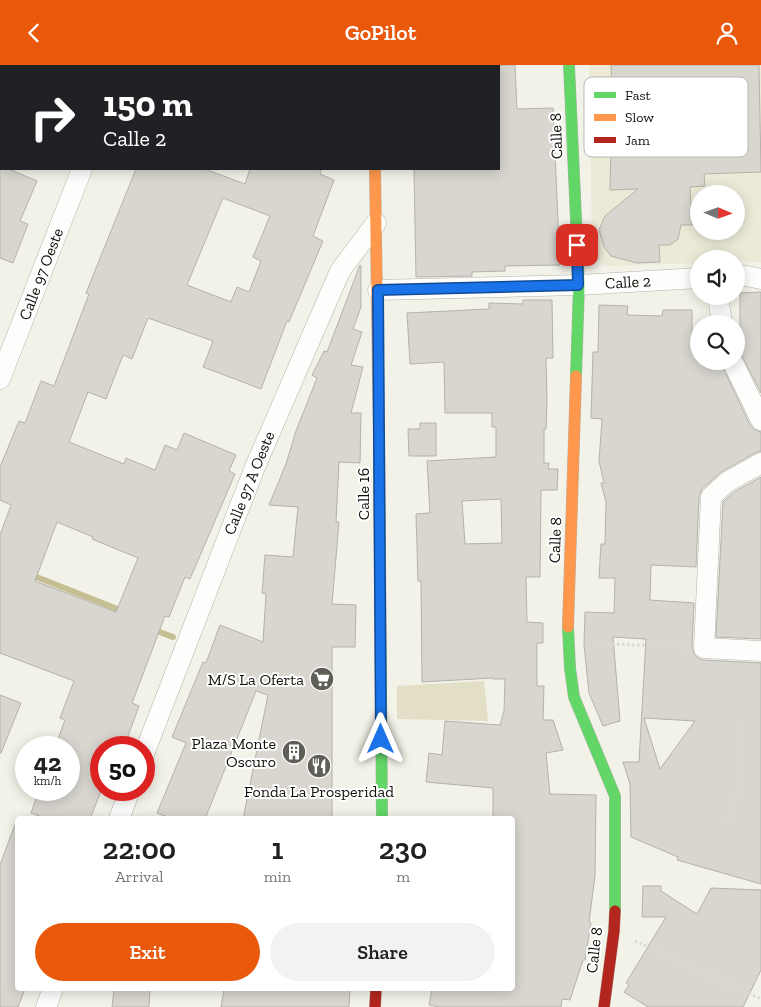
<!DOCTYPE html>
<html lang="en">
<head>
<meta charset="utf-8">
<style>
	:root { --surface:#fff; --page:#f2f2f2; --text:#202124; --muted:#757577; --accent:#ea580c }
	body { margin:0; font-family:"Zilla Slab",serif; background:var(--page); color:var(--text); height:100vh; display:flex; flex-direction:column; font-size:19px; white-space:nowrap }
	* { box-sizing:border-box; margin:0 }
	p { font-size:16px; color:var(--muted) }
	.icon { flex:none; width:28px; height:28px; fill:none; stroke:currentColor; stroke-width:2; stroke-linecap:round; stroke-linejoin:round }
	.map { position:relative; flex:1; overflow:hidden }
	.details { position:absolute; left:15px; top:751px; width:500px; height:175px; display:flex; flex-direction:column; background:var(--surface); border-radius:5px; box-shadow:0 2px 12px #0003 }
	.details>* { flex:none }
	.banner { position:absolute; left:0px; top:0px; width:500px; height:105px; box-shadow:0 2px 12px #0003; background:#202124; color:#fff; overflow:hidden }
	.needle { width:32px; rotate:92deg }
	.fabs { position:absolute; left:690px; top:120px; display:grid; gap:10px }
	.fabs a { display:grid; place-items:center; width:55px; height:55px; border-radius:50%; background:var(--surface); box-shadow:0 2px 12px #0003; font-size:25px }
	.speed { position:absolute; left:15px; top:671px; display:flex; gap:10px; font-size:25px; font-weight:700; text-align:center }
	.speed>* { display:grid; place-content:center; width:65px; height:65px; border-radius:50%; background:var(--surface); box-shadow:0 2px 12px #0003; line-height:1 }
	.speed small { font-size:12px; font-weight:400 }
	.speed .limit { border:8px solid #d22; background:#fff; color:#111 }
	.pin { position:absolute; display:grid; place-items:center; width:42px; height:42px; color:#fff; margin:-21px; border-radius:10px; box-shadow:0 2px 8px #0006 }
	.me { position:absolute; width:55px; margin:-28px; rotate:0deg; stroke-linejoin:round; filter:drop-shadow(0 0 4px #0008) }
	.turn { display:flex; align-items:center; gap:18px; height:105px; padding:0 20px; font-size:22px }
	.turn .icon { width:65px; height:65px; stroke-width:2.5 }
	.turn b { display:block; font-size:35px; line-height:42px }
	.eta { display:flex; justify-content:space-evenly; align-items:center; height:85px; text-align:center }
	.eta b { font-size:30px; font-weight:600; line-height:35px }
	.cta { display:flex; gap:10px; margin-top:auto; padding:10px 20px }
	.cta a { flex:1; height:58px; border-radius:30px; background:var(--accent); color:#fff; font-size:20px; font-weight:600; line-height:58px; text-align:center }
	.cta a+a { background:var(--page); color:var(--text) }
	header { display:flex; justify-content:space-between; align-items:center; height:65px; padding:0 20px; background:var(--accent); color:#fff; font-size:22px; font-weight:600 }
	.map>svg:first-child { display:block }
	.built { fill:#ecead7; fill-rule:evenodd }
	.green { fill:#e2dfc6 }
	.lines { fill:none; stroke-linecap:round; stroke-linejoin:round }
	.stream { stroke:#c6bf93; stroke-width:6 }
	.building { fill:#d8d6cf; stroke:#b3b2ab; fill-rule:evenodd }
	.street-casing { stroke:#b4b3ab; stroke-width:21 }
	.fast-casing { stroke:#b4b3ab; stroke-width:12 }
	.slow-casing { stroke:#b4b3ab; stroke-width:12 }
	.jam-casing { stroke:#b4b3ab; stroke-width:12 }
	.path { stroke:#dad9d6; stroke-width:3; stroke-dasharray:2.5 2.5; stroke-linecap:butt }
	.street { stroke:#fdfdfc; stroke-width:20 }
	.fast { stroke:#63d668; stroke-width:11 }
	.slow { stroke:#ff974d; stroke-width:11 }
	.jam { stroke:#b3261e; stroke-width:11 }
	.route-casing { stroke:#114b97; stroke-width:12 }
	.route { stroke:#1a73e8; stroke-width:9 }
	.labels { text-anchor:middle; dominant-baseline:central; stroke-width:4; stroke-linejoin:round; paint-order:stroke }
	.street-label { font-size:16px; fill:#100f09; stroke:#fff }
	.poi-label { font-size:16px; fill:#100f09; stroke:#fff; text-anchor:end }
	.key { fill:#fff; stroke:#b7b7b5; stroke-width:1 }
	.key-label { font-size:14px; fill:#100f09 }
</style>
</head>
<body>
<header><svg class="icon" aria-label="back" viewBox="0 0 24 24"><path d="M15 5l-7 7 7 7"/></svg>GoPilot<svg class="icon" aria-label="person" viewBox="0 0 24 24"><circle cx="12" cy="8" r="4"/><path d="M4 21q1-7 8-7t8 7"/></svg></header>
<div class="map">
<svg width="761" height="942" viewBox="0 0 761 942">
	<rect width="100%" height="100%" fill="#f3f2e8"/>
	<!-- built -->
	<path class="built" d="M589 0H761V198L748 196H736V194H699V198L606 201 592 188ZM699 129H736V166H699Z"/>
	<!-- green -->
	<path class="green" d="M484 616 488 656 397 654V621Z"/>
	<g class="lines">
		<!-- stream -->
		<g class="stream">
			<path d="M29 509 125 547"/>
			<path d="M154 560 157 566 173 572"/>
		</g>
	</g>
	<!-- building -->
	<g class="building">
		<path d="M499 0H515L517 44 553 43 560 200 505 201V206L472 207V211L416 212 414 104H499Z"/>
		<path d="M611 0H759L761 107 704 109 705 121 690 122 692 160H681L678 174 670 180H659L660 197 637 198 611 191 604 182 599 165 605 151 638 124 610 125 611 78H614Z"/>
		<path d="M0 100 1 104H9L37 116 20 156 28 159 13 198 0 193Z"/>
		<path d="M136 104H205L245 119 250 104H321L320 109 334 115 313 171 323 176 289 257 287 256 261 324 203 302 213 276 148 253 132 294 123 290 106 334 88 327 69 377 124 399 126 393 155 405 165 380 177 385 184 368 236 390 229 406 235 409 190 514 185 512 169 552 165 551 132 638 139 641 124 682H101V726L90 754H47L31 748 39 725H69V682H55L65 655 60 653 74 616 0 588V470L11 440 0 435V402L19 356 25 358 41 316 54 321 89 229 86 228ZM223 133 270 151 253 192 261 196 249 227 237 222 231 237 187 220ZM57 457 93 472 92 474 138 493 116 547 35 516Z"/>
		<path d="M360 200 361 201V242L353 264 362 267 351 300 363 302 351 348H361L360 398 339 397 336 457H339L332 539 356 540 355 582H332V754H243L268 630 256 626 205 754H172L157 748 186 678 172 672 203 597 206 598 220 560 263 577 266 529 262 528 265 490 293 492 298 442 269 440 286 399 296 366 317 313 312 310 324 286 327 287Z"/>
		<path d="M761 227V328L740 287V228Z"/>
		<path d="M523 235H552L553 293H546L547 335 546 364H544V398H549L548 404H558L557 425H541L540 512H526L527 557 543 558V578H537V621H544L543 655H553L563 685 546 688 550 729 596 730 595 811 589 857 591 858 585 895H583L570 935 562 934 561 942H439L429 940 432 924H512V754H493V723L426 717 429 688 442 690 445 656 500 660 504 646 505 614H493V613L422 617 421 516H418L416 449 430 448 427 396 496 392V362H492V348H445L444 297 410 299 407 248 489 244V238L523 239ZM501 434 502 478 465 479 462 436Z"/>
		<path d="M599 240 628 241 627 250 662 251 663 245H692V274L699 272V296H720L750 360 755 365 761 367V386L755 388 721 407 702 424 699 431 696 502 651 500 650 535 694 538 692 582 694 589 698 593 703 595 761 598V819L677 795 678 792 631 772 630 719 623 697H639L646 574 613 572 620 656 603 661 589 628 584 580 585 547 614 548 615 513H599L601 479H605L606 437 601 418H604L599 396 602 354 591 353 593 287H598ZM644 653 695 656 660 704Z"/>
		<path d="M420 358H436V391H409L408 364H420Z"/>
		<path d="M761 412V574L716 572 723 437 734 427Z"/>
		<path d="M0 630 21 638 1 688H0Z"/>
		<path d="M16 757 18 758V924H25L18 942H0V800Z"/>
		<path d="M643 821H661V826L697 849 711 823 761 825V905L743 942H648L624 927 629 920 626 918 666 852H642Z"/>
		<path d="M114 924H150L149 942H112Z"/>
		<path d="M224 924H350L349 942H221Z"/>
	</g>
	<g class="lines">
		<!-- street casing -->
		<g class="street-casing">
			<g id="street">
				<path d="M116 1 117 0"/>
				<path d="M736 212 747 211 761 214"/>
				<path d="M378 225 579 220 699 213"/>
				<path d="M718 231 722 259"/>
				<path d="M732 296 761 355"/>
				<path d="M0 314 82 104"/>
				<path d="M761 398 727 417 711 432 704 583 761 586"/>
				<path d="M144 689 255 402 340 206 376 158"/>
				<path d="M119 754 130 725"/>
				<path d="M46 942 53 924"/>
			</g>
		</g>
		<!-- fast casing -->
		<g class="fast-casing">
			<g id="fast">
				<path d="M569 0 579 220 576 311"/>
				<path d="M379 365 382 754"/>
				<path d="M568 562 570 603 574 632 615 731V846"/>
			</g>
		</g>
		<!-- slow casing -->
		<g class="slow-casing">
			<g id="slow">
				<path d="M375 104 379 365"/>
				<path d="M568 562 576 311"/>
			</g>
		</g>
		<!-- jam casing -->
		<g class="jam-casing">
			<g id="jam">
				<path d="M373 0V1"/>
				<path d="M375 942 376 924"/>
				<path d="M604 942 614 866 615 846"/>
			</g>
		</g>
		<!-- path -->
		<g class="path">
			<path d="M592 578 685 582"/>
			<path d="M727 755 738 726 743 659"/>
			<path d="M635 876 761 934"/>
		</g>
		<!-- street -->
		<use href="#street" class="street"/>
		<!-- fast -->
		<use href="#fast" class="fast"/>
		<!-- slow -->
		<use href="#slow" class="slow"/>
		<!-- jam -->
		<use href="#jam" class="jam"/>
	</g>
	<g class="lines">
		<!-- route casing -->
		<g class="route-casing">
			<path id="route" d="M381 674 378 225 578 220 577 180"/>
		</g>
		<!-- route -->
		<use href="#route" class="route"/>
	</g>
	<!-- icons -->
	<defs>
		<g id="supermarket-disc" transform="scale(1.25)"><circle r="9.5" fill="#5f5e57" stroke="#fff"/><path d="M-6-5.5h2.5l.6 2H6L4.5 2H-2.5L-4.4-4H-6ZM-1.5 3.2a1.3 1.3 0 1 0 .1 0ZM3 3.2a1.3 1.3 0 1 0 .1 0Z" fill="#fff"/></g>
		<g id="building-disc" transform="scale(1.25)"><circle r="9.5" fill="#5f5e57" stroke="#fff"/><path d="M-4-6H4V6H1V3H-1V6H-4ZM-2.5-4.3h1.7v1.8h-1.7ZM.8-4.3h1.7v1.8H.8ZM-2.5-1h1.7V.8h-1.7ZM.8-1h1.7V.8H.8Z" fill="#fff"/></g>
		<g id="restaurant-disc" transform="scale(1.25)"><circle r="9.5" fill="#5f5e57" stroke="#fff"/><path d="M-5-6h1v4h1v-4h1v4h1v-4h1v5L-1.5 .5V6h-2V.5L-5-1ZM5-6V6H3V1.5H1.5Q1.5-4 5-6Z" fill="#fff"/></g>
	</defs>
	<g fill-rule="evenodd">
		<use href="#supermarket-disc" x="322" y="614"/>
		<use href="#building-disc" x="294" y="687"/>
		<use href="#restaurant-disc" x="319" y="701"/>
	</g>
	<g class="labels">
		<!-- street labels -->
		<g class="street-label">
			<text transform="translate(556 71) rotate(-92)">Calle 8</text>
			<text transform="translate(41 209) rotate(-69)">Calle 97 Oeste</text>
			<text transform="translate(628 217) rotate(-3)">Calle 2</text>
			<text transform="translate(249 418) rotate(-68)">Calle 97 A Oeste</text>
			<text transform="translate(363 429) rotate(-90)">Calle 16</text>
			<text transform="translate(555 475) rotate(-88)">Calle 8</text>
			<text transform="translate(594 885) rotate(-83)">Calle 8</text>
		</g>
		<!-- poi labels -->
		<g class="poi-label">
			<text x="304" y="614">M/S La Oferta</text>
			<text x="276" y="678">Plaza Monte<tspan x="276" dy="18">Oscuro</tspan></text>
			<text x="319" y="726" text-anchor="middle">Fonda La Prosperidad</text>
		</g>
	</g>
	<!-- legend -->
	<rect x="584" y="12" width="164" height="80" rx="8" class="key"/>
	<rect x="594" y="27" width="22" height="6" fill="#63d668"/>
	<rect x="594" y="49" width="22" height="7" fill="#ff974d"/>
	<rect x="594" y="72" width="22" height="6" fill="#b3261e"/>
	<g class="key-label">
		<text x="625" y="35">Fast</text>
		<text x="625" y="57">Slow</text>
		<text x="625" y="80">Jam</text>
	</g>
</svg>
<div class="fabs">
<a><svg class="needle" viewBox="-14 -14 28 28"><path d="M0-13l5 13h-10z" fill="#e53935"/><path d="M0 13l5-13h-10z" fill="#757577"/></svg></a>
<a><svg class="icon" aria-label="sound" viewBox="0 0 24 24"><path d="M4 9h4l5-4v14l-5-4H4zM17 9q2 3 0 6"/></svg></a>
<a><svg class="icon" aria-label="search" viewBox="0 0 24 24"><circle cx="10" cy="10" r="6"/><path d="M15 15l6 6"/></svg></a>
</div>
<div class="speed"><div>42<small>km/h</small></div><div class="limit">50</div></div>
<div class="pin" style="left:577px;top:180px;background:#d93025"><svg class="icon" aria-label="arrive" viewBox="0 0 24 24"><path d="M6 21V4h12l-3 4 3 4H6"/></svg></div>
<svg class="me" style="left:381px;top:674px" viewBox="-20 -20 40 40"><path d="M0-17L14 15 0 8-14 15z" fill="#1a73e8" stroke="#fff" stroke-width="4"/></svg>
<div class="banner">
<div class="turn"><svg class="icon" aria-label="right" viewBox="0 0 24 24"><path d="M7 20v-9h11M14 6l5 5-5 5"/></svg><div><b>150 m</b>Calle 2</div></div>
</div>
<section class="details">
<div class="eta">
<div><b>22:00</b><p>Arrival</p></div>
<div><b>1</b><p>min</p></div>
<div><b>230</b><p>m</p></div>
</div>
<div class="cta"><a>Exit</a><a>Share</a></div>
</section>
</div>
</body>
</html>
